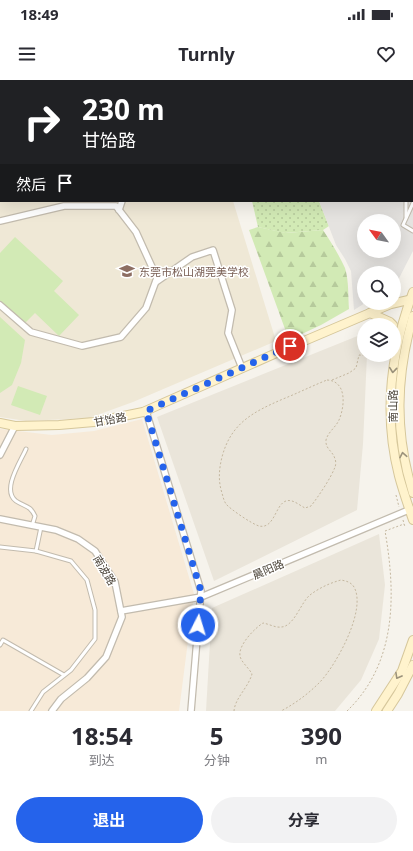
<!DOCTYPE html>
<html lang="zh">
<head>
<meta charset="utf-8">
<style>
	:root { --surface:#fff; --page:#f2f2f3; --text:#2b2b33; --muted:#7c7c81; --accent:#2563eb }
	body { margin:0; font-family:"Noto Sans","Noto Sans SC",sans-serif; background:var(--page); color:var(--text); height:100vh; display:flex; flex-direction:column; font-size:15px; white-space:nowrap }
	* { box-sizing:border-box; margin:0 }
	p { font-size:13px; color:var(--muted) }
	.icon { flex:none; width:22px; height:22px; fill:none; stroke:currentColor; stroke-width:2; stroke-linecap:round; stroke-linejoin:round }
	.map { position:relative; height:631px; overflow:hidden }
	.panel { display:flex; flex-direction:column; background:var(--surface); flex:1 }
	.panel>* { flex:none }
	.banner { position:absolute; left:0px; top:0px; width:413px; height:122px; box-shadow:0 4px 16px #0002; background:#202124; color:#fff; overflow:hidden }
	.needle { width:26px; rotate:303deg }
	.fabs { position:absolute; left:357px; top:134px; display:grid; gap:8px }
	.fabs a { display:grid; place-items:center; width:44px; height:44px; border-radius:50%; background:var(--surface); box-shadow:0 4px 16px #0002; font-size:20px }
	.pin { position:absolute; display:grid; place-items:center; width:34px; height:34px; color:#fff; margin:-17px; border:2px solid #fff; border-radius:50%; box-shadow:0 1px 4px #0007 }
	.me { position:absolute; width:44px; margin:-22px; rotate:5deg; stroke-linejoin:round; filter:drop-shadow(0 0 3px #0008) }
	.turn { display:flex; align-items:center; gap:14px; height:84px; padding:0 16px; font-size:18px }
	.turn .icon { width:52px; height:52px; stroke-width:2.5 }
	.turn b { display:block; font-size:28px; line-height:34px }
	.then { display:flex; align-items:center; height:38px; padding:0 16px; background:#0003; gap:8px; font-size:15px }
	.eta { display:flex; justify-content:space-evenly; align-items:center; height:68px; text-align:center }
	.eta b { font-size:24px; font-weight:700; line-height:28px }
	.action { display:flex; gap:8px; margin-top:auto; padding:8px 16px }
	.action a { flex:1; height:46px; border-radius:24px; background:var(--accent); color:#fff; font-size:16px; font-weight:700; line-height:46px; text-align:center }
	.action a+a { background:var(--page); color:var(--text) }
	.status { display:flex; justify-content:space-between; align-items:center; height:28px; padding:0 20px; background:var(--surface); direction:ltr }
	.status svg { height:11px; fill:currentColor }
	header { display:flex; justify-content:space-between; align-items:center; height:52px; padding:0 16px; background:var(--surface); font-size:18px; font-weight:700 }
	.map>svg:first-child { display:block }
	.residential { fill:#eae5da }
	.commercial { fill:#f7ead8 }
	.education { fill:#efe8d6 }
	.grass { fill:url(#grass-dots) }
	.forest { fill:url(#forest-firs) }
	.garden { fill:#d2eab5 }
	.parking { fill:#e5e3e0; fill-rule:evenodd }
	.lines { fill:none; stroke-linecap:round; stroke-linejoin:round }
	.lane-casing { stroke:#c2bbae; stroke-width:5 }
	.street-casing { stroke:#c2bbae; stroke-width:8 }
	.secondary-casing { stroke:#d6c79b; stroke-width:10 }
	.primary-casing { stroke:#e6c16a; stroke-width:11 }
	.path { stroke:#c4b79f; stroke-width:1; stroke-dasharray:2 2; stroke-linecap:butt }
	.lane { stroke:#fff; stroke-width:3 }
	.street { stroke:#fff; stroke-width:5.5 }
	.secondary { stroke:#fff3cd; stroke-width:8 }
	.primary { stroke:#ffe39c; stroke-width:9 }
	.oneway { stroke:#9c937c }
	.route { stroke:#2563eb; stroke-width:7; stroke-dasharray:0 12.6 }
	.labels { text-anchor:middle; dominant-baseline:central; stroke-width:3; stroke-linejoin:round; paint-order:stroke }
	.education-label { font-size:11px; fill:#785e54; stroke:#fff; text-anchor:start }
	.street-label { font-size:11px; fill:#4b4439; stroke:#fff }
</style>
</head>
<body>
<div class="status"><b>18:49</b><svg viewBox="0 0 49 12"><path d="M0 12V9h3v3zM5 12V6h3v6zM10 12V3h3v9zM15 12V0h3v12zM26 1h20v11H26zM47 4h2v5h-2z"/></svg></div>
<header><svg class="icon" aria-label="menu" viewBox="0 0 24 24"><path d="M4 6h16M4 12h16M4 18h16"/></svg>Turnly<svg class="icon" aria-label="heart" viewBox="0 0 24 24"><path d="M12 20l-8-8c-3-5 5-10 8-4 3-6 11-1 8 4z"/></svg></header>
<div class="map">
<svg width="413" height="631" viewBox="0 0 413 631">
	<defs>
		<pattern id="grass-dots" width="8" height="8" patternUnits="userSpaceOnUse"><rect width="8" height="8" fill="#d2eab5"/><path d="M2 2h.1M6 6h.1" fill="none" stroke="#b6ca9c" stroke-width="1.8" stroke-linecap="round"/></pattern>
		<pattern id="forest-firs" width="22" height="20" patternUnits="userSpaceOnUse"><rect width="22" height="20" fill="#d2eab5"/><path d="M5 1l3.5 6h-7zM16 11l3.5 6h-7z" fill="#b6ca9c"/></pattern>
	</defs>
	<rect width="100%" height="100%" fill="#f6f3ec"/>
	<!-- residential -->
	<g class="residential">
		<path d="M360 255 364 257V275H367L363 364 357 430 214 501 157 337Z"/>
		<path d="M379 454 385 505 379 559 361 600 335 631H206L212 528Z"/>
	</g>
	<!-- commercial -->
	<path class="commercial" d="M142 339 194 514 179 631H0V349L52 355 94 351Z"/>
	<!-- education -->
	<path class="education" d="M0 112H1V121H233L276 261 133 322 89 338 26 341 0 337Z"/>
	<!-- grass -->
	<path class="grass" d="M252 121H319L329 146 323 150 285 153 258 147Z"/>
	<!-- forest -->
	<g class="forest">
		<path d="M12 0H153L12 1Z"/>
		<path d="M258 147 286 153 323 150C331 162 339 175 345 188 349 201 348 216 349 229L321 245 289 260 249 150Z"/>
	</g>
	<!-- garden -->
	<g class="garden">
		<path d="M15 157 63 201 54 211 79 235 59 256 35 233 24 244 0 221V173Z"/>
		<path d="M0 237 25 260 21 283 12 305 0 313Z"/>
		<path d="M18 306 47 316 40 335 11 325Z"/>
	</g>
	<!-- parking -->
	<path class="parking" d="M413 65V171L394 208V193H364L365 223 354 230 351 191 345 179 336 165 319 121H412ZM364 141H394V171H364Z"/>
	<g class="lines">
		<!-- lane casing -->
		<g class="lane-casing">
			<g id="lane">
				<path d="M412 80 413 71"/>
				<path d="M406 121V137"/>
				<path d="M413 123 403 145 413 151"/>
				<path d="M26 369C21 381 1 410 16 421 25 427 30 425 35 436L32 446"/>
				<path d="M0 467 36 471"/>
				<path d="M0 565 3 560 64 595"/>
				<path d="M31 631 43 612 71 590 95 559V530L87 500 71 481 36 471 41 447"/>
			</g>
		</g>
		<!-- street casing -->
		<g class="street-casing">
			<g id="street">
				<path d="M197 1 201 0"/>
				<path d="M0 4 1 6"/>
				<path d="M0 44 1 43"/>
				<path d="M119 130 122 121"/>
				<path d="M0 141 64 126H116L136 152 157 198 146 228 121 257 82 266 31 252 0 225"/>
				<path d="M156 202 192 177 213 170 232 230 228 253 242 288"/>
				<path d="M146 331 201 511 191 631"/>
				<path d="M0 375 15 346"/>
				<path d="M0 439 56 450 78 459 95 471 115 502 122 537 106 577 87 598 61 619 52 631"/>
				<path d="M121 531 201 517 411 429"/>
			</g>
		</g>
		<!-- secondary casing -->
		<g class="secondary-casing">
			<g id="secondary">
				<path d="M413 212C391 271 383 334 399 396 403 411 408 425 413 440"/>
				<path d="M370 233 390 242 393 245"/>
				<path d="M413 236C396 296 394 352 413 413"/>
				<path d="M0 343 15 346 59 345 94 342 143 332 290 267 391 224 413 219"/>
				<path d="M376 631 402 591 413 560"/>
				<path d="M387 631 398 614 413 585"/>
			</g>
		</g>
		<!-- primary casing -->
		<g class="primary-casing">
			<g id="primary">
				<path d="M287 1 289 0"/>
				<path d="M332 1 334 0"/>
				<path d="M0 79 1 78"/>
				<path d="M0 101 1 100"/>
			</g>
		</g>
		<!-- path -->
		<g class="path">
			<path d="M257 1 259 0"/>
			<path d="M0 23 1 27"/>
			<path d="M0 69 1 68"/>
			<path d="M327 300C347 301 345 326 339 340 336 347 328 352 326 360 325 369 333 371 335 379 336 381 336 385 335 387 331 398 318 417 311 426L305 428C301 426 296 422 292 421 275 416 277 450 259 446 252 444 230 429 226 424 224 421 223 417 222 413 218 401 219 389 222 377 231 343 253 332 283 319 298 313 312 306 327 300Z"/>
			<path d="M332 300 349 293 356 288 359 275 388 277"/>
			<path d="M396 415 399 427"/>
			<path d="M403 440 405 447"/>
			<path d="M234 631C235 618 248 608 252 594 249 588 241 582 240 576 238 565 255 548 263 543 269 544 276 548 281 547 294 547 301 522 310 515 319 508 330 503 341 500 346 501 351 502 354 507 367 530 336 585 320 602 308 614 296 623 281 631"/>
			<path d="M347 631C397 583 396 514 385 451L404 444"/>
		</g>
		<!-- lane -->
		<use href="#lane" class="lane"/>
		<!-- street -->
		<use href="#street" class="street"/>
		<!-- secondary -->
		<use href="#secondary" class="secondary"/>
		<!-- primary -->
		<use href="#primary" class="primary"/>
	</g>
	<!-- one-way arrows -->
	<defs><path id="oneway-chevron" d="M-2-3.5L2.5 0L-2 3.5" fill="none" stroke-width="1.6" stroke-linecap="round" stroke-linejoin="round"/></defs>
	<g class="oneway">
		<use href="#oneway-chevron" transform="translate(393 290) rotate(96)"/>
		<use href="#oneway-chevron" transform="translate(403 375) rotate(-101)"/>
		<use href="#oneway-chevron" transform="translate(398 596) rotate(119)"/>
	</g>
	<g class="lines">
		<!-- route -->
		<path class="route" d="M198 545 201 511 146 331 290 266"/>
	</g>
	<!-- icons -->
	<defs>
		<g id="school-bare" transform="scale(1.2)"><path d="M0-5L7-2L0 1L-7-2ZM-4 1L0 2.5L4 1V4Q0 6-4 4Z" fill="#8d6e63" stroke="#fff" stroke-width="2.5" paint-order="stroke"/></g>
	</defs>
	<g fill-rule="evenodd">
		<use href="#school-bare" x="127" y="191"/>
	</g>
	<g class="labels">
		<!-- education labels -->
		<g class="education-label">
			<text x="139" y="191">东莞市松山湖莞美学校</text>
		</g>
		<!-- street labels -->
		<g class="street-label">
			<text transform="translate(392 326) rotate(-90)">南山路</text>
			<text transform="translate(110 339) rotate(-10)">甘饴路</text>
			<text transform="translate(268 489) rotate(-23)">晨阳路</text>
			<text transform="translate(105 490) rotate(59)">南波路</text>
		</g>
	</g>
</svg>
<div class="fabs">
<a><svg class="needle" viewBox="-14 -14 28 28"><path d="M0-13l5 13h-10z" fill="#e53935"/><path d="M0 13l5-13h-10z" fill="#7c7c81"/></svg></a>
<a><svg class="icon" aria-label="search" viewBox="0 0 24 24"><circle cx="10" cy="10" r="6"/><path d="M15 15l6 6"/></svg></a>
<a><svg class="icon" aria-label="layers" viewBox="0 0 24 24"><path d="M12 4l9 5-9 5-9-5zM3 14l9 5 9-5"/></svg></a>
</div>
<div class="pin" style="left:290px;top:266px;background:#d93025"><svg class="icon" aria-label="arrive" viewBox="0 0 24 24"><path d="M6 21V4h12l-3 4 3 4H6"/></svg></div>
<svg class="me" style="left:198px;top:545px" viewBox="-20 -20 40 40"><circle r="17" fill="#2563eb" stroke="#fff" stroke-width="3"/><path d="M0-11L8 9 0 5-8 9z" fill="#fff"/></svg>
<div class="banner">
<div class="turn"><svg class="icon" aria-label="right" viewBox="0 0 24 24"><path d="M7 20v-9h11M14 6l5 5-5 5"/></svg><div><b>230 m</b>甘饴路</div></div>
<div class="then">然后<svg class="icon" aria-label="arrive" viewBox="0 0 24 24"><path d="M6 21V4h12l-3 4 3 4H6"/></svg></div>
</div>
</div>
<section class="panel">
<div class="eta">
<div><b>18:54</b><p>到达</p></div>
<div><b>5</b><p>分钟</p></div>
<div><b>390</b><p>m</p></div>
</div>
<div class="action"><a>退出</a><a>分享</a></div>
</section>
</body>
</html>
